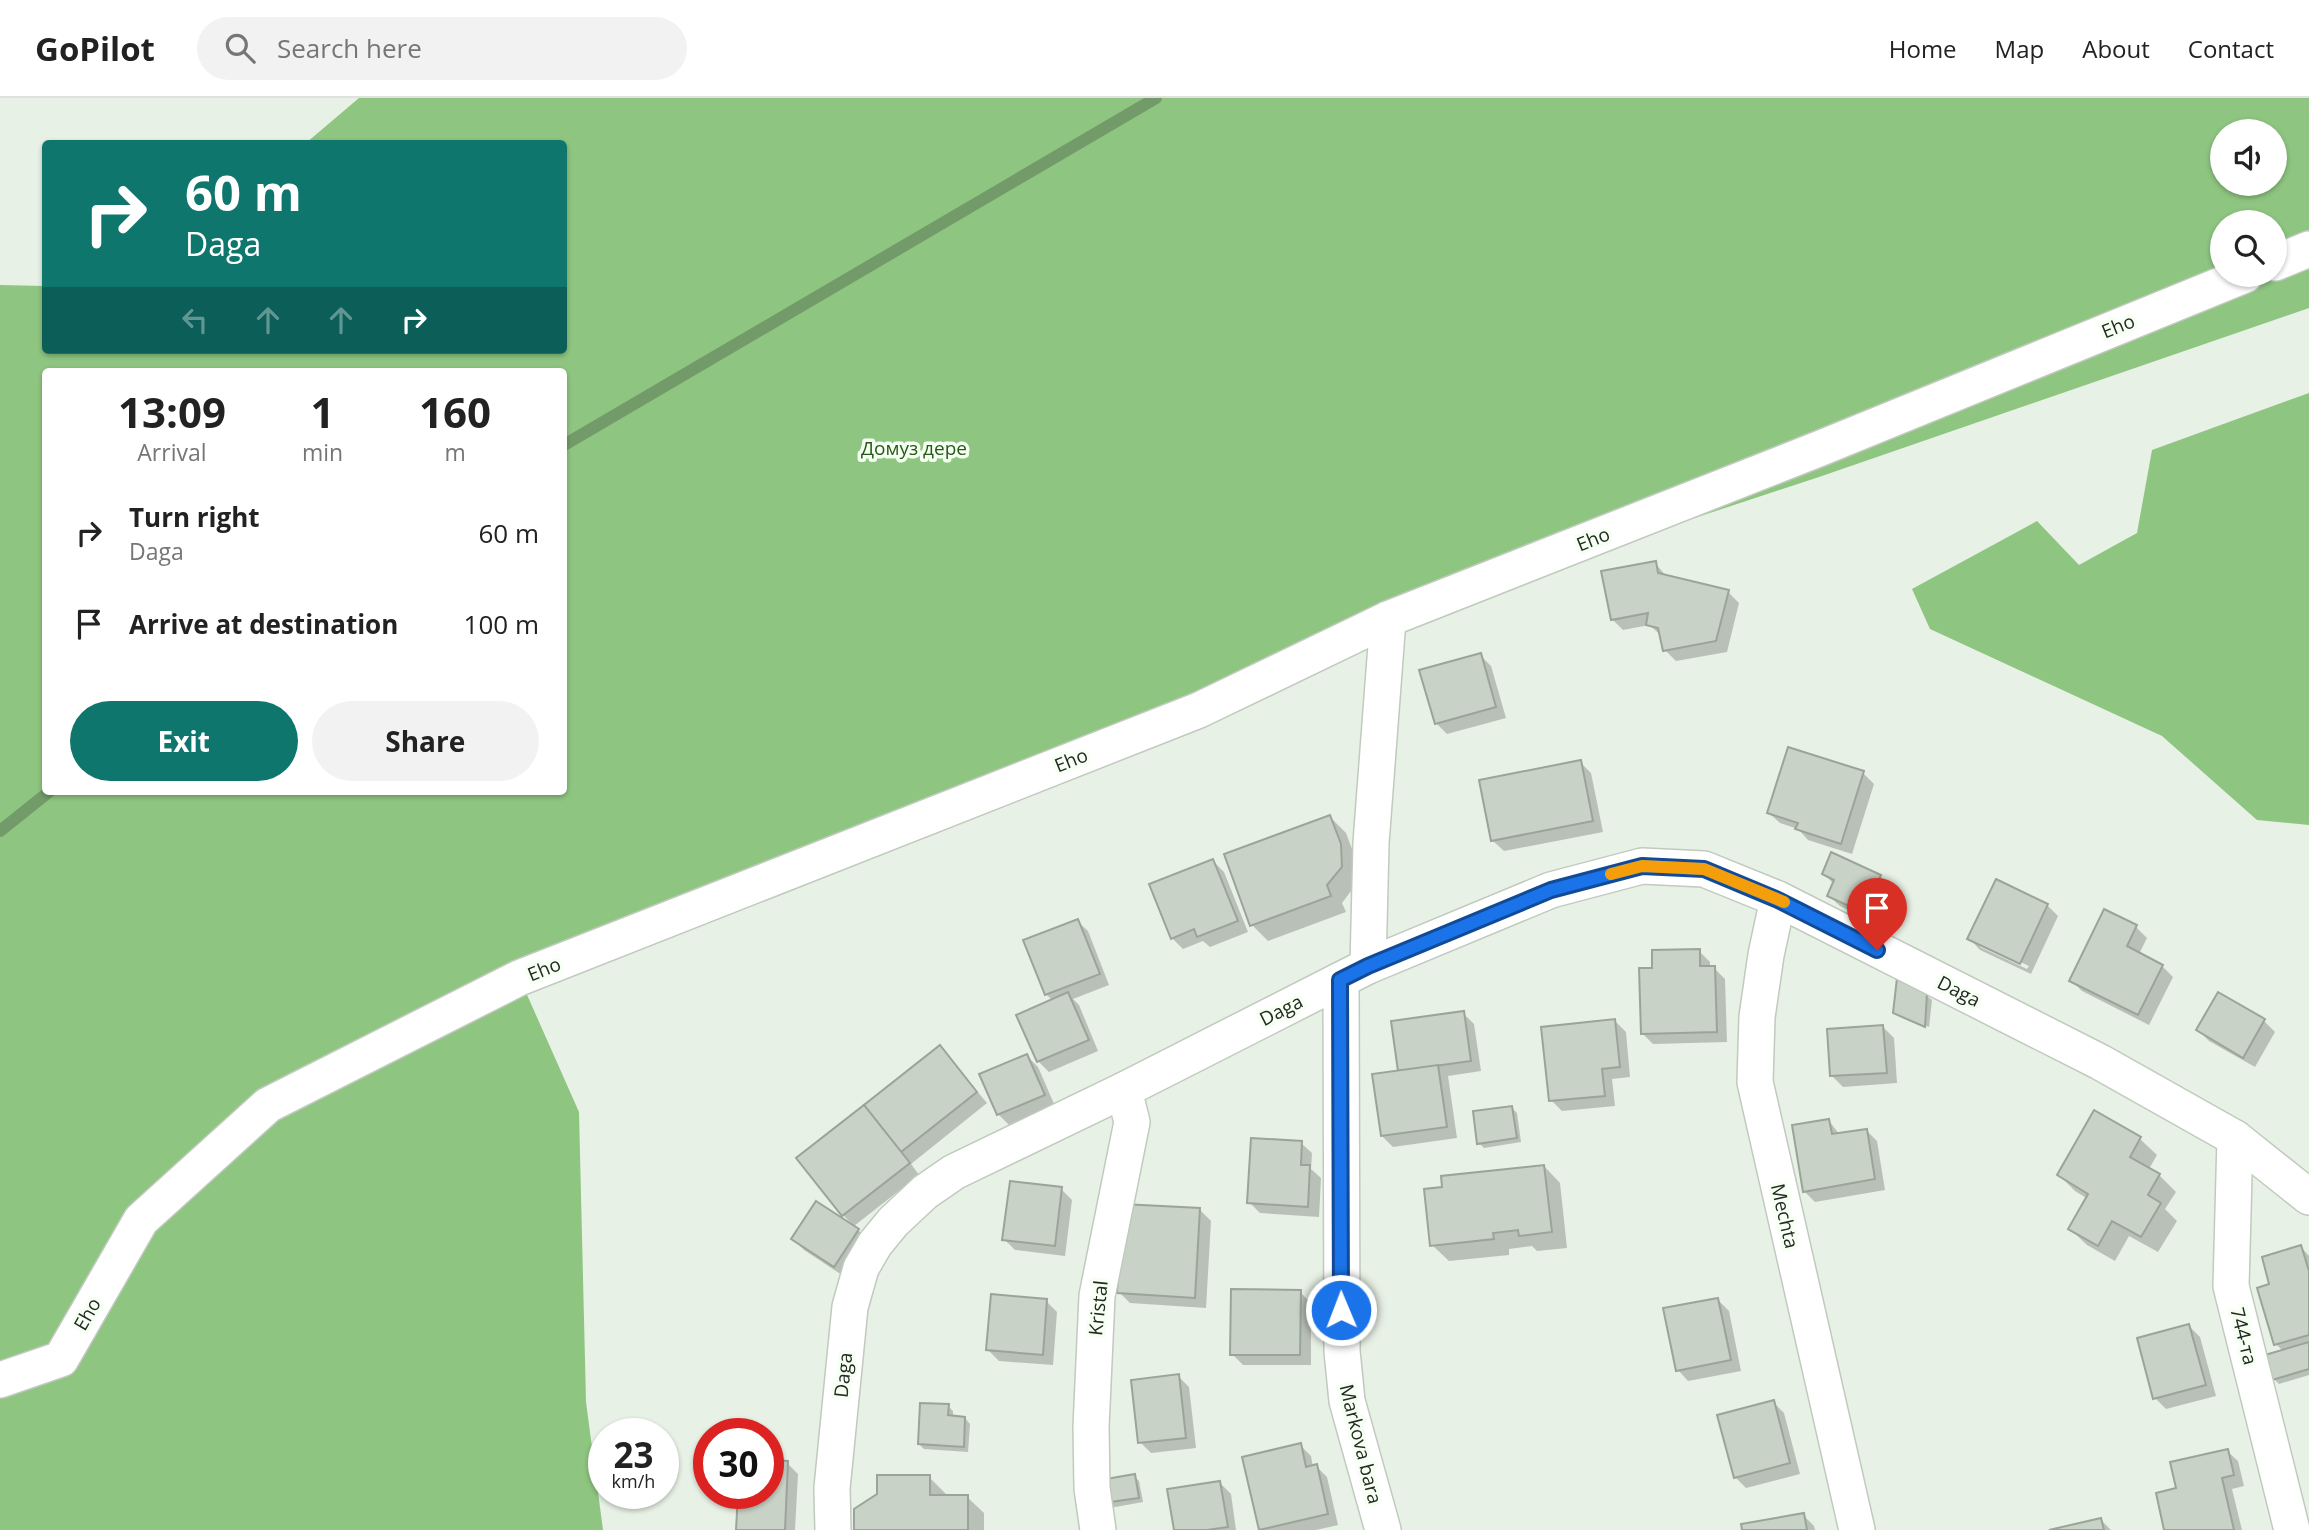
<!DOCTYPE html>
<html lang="en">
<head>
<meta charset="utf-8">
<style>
	:root { --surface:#fff; --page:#f2f2f2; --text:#222; --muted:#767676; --line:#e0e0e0; --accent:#0f766e }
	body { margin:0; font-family:"Open Sans",sans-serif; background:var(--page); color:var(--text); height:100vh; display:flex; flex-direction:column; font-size:26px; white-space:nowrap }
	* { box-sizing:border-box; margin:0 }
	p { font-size:23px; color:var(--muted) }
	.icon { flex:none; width:38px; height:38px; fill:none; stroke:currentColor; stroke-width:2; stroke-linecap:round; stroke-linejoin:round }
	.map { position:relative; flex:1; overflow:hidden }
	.sheet { position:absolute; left:42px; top:270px; width:525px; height:427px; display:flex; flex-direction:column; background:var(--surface); border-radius:7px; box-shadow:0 2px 5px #0004 }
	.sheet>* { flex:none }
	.banner { position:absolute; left:42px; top:42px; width:525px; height:214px; border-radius:7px; box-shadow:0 2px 5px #0004; background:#0f766e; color:#fff; overflow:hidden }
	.tools { position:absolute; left:2210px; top:21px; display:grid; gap:14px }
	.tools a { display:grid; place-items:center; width:77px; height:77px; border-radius:50%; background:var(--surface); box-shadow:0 2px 5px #0004; font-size:35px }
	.speed { position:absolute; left:588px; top:1320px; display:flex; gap:14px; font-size:35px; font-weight:700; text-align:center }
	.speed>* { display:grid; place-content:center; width:91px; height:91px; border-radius:50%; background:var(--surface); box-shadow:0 2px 5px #0004; line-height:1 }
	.speed small { font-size:18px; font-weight:400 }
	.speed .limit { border:10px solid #d22; background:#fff; color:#111 }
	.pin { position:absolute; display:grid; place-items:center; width:60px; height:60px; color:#fff; margin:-72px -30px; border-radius:50% 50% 50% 0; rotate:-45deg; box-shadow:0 0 7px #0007 }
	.pin .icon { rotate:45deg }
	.me { position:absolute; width:77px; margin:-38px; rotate:359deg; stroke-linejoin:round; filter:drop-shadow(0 0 5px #0008) }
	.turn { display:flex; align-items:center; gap:24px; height:147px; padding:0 28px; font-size:32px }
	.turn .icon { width:91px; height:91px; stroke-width:2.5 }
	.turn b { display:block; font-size:49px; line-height:60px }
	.lanes { display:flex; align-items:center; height:66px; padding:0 28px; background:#0003; justify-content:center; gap:35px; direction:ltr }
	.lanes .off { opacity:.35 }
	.eta { display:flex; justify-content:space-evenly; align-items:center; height:119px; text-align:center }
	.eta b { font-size:42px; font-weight:700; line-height:49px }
	.cta { display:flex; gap:14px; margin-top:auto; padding:14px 28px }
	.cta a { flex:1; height:80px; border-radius:42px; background:var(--accent); color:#fff; font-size:28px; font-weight:700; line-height:80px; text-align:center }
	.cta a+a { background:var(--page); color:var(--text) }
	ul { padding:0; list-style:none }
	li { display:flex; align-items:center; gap:21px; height:91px; padding:0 28px }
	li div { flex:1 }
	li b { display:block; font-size:26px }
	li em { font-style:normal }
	header { display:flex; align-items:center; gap:42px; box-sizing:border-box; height:98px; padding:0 35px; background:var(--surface); border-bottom:2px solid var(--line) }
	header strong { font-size:33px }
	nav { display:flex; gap:38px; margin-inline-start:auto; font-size:24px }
	.search { width:490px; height:63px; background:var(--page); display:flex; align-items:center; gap:18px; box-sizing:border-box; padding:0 24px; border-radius:38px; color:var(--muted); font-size:26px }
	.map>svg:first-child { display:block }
	.forest { fill:#8ec580; fill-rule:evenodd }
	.shadow { fill:#0003; fill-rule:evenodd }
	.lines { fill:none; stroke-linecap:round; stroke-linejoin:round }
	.stream { stroke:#739b69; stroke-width:12 }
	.building { fill:#c8d2c6; stroke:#9ba498; stroke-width:2 }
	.street-casing { stroke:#c1cabe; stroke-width:38 }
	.street { stroke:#fff; stroke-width:35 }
	.route-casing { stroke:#114b97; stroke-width:18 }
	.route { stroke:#1a73e8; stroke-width:12 }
	.slow { stroke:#f59e0b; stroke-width:12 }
	.labels { text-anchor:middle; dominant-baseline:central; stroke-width:7; stroke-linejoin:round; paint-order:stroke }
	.street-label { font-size:19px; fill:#252924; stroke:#f5fff2 }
	.park-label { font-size:19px; fill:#265917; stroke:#f5fff2 }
</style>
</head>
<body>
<header>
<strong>GoPilot</strong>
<div class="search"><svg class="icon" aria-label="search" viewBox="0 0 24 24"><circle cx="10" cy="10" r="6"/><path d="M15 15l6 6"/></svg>Search here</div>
<nav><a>Home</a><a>Map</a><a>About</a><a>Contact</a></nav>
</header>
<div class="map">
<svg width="2309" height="1432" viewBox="0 0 2309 1432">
	<rect width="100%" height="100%" fill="#e8f1e5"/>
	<!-- forest -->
	<g class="forest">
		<path d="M359 0H2309V210L1819 379 1388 521 520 881 579 1014 586 1304 603 1432H0V187L45 188 46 252H564V46L306 45ZM2222 33H2275V86H2222ZM2222 124H2275V177H2222ZM46 273H564V693H46Z"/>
		<path d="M2309 295V727L2257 722 2162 638 1930 531 1912 491 2037 423 2079 467 2137 435 2152 352Z"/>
	</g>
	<!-- shadow -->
	<g class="shadow">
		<path d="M1655 465 1667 479 1728 494 1739 505 1727 554 1676 563 1665 552 1662 538 1649 527 1623 532 1612 521Z"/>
		<path d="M1480 557 1491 568 1506 620 1447 636 1436 625Z"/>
		<path d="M1580 664 1591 675 1603 734 1504 753 1493 743Z"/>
		<path d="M1863 675 1874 686 1852 756 1808 742 1798 731 1780 725 1769 715Z"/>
		<path d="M1330 719 1346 735 1357 764V785L1342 805 1346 814 1268 843 1252 827Z"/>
		<path d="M1213 763 1224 774 1248 834 1210 849 1203 843 1183 851 1172 840Z"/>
		<path d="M1824 776 1880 779 1891 790 1875 825 1840 808 1829 798 1834 786Z"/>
		<path d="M2047 807 2058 818 2031 876 1980 852 1970 841ZM1980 845 2029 868 2027 871 1980 849Z"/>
		<path d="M2105 813 2136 829 2147 840 2139 856 2162 868 2173 879 2149 927 2082 893 2071 882Z"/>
		<path d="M1077 823 1088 833 1109 887 1073 901 1079 907 1098 953 1049 974 1038 963 1053 903 1046 896Z"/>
		<path d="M1699 853 1710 864V870H1714L1725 881 1727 944 1653 946 1642 935 1654 871Z"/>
		<path d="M1926 897 1932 902 1929 929 1898 915Z"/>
		<path d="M2219 897 2264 923 2275 934 2255 969 2209 943 2198 932Z"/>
		<path d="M1463 915 1474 926 1481 973 1448 978 1457 1040 1393 1049 1382 1038 1400 974Z"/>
		<path d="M1615 923 1626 934 1630 979 1612 981 1615 1008 1562 1013 1551 1002Z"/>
		<path d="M1883 929 1894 940 1897 985 1843 989 1832 978Z"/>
		<path d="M940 949 987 1005 911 1066 919 1077 854 1128 843 1117Z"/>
		<path d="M1027 958 1038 969 1055 1008 1009 1027 998 1016 982 977Z"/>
		<path d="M1512 1010 1517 1015 1521 1044 1484 1050 1479 1045Z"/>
		<path d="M2095 1015 2140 1041 2157 1057 2149 1071 2159 1077 2176 1094 2165 1111 2177 1123 2158 1154 2129 1138 2115 1163 2087 1147 2070 1131 2088 1101 2075 1093 2059 1077Z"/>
		<path d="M1829 1023 1840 1037 1866 1032 1877 1043 1885 1092 1815 1104 1804 1093Z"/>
		<path d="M1301 1045 1312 1055 1311 1071 1321 1080 1319 1119 1260 1115 1249 1104Z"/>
		<path d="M1544 1068 1560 1085 1567 1150 1537 1153 1532 1148 1509 1151V1157L1449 1163 1432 1147 1444 1090Z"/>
		<path d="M1061 1091 1072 1102 1065 1158 1015 1152 1004 1141Z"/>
		<path d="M1200 1112 1211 1123 1206 1210 1130 1205 1119 1194Z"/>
		<path d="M858 1132 869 1143 845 1179 804 1152 793 1141Z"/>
		<path d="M2301 1149 2309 1158V1277L2279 1286 2274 1281 2283 1253 2276 1246 2272 1188Z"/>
		<path d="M1300 1194 1311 1205V1267H1243L1232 1256Z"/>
		<path d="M1718 1202 1729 1213 1741 1273 1688 1283 1678 1272Z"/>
		<path d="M1046 1203 1057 1214 1053 1267 999 1263 988 1252Z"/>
		<path d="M2189 1228 2200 1239 2216 1298 2166 1311 2155 1300Z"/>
		<path d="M1178 1278 1189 1289 1196 1350 1151 1355 1140 1344Z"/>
		<path d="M1773 1304 1784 1315 1800 1376 1746 1390 1735 1379Z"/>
		<path d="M948 1308 953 1313V1320H965L970 1326 968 1354 924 1351 919 1346Z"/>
		<path d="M1300 1347 1311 1358 1313 1369 1316 1368 1327 1379 1338 1427 1316 1432H1262Z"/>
		<path d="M2227 1353 2238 1363 2244 1388 2232 1391 2242 1432H2166L2178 1392Z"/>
		<path d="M787 1365 798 1376 795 1432H738L739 1395H768Z"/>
		<path d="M1134 1378 1139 1383 1143 1404 1110 1410 1102 1384Z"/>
		<path d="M929 1379 946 1396V1398L967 1399 984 1415V1432H855Z"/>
		<path d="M1220 1385 1231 1396 1236 1432H1175Z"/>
		<path d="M1803 1417 1814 1428 1815 1432H1744Z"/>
		<path d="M2101 1422 2111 1432H2057Z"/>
	</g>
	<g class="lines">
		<!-- stream -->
		<g class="stream">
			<path d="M564 347 1156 0"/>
			<path d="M0 733 50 693"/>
		</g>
	</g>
	<!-- building -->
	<g class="building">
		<path d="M1656 463 1658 475 1729 492 1716 543 1663 553 1658 530 1646 527 1648 515 1611 522 1601 473Z"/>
		<path d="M1481 555 1496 609 1435 626 1419 572Z"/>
		<path d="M1788 649 1864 673 1841 746 1795 731 1798 725 1767 715Z"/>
		<path d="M1581 662 1593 723 1491 743 1479 682Z"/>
		<path d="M1330 717 1341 746 1342 769 1327 787 1331 798 1250 828 1224 756Z"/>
		<path d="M1831 754 1881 777 1864 815 1827 798 1834 782 1822 776Z"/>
		<path d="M1213 761 1238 823 1197 839 1194 831 1171 841 1149 786Z"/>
		<path d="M1996 781 2048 806 2020 866 1967 841Z"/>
		<path d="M2104 811 2137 827 2127 848 2163 867 2138 917 2069 883Z"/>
		<path d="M1078 821 1100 876 1045 897 1023 842Z"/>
		<path d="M1700 851V868H1715L1717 934 1641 936 1639 870H1652V852Z"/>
		<path d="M1897 880 1927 895 1925 929 1893 915Z"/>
		<path d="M1068 894 1089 942 1037 964 1016 917Z"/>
		<path d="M2218 894 2265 921 2243 960 2196 932Z"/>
		<path d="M1464 913 1471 963 1398 973 1391 923Z"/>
		<path d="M1615 921 1620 969 1602 971 1605 998 1549 1003 1541 929Z"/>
		<path d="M1883 927 1887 975 1830 978 1827 931Z"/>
		<path d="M940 947 977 994 901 1054 864 1007Z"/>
		<path d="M1027 956 1045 997 997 1017 979 976Z"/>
		<path d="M1438 967 1447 1029 1381 1038 1372 976Z"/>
		<path d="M864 1007 910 1065 842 1118 796 1060Z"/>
		<path d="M1512 1008 1517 1040 1477 1046 1473 1013Z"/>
		<path d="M2094 1012 2141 1039 2130 1059 2160 1076 2148 1097 2161 1105 2141 1139 2112 1123 2098 1148 2068 1131 2088 1096 2057 1077Z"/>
		<path d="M1829 1021 1832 1036 1867 1031 1875 1081 1803 1094 1792 1027Z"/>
		<path d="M1251 1040 1302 1043 1301 1067H1310L1308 1109 1247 1105Z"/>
		<path d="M1544 1067 1552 1134 1519 1138 1518 1132 1493 1135 1494 1141 1430 1148 1424 1091 1442 1089 1441 1078Z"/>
		<path d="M1010 1083 1062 1089 1055 1148 1002 1142Z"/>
		<path d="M816 1103 859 1131 834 1169 791 1141Z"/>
		<path d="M1122 1106 1200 1110 1195 1200 1117 1195Z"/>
		<path d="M2301 1147 2309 1173V1237L2274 1247 2257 1190 2269 1186 2262 1159Z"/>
		<path d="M1231 1191 1301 1192 1300 1257H1230Z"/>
		<path d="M991 1196 1047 1201 1043 1257 986 1252Z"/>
		<path d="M1718 1200 1731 1262 1676 1273 1663 1210Z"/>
		<path d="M2189 1226 2206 1287 2153 1301 2137 1240Z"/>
		<path d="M2309 1244V1271L2272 1282 2265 1257Z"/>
		<path d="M1179 1276 1186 1340 1138 1345 1131 1282Z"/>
		<path d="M1774 1302 1790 1365 1734 1380 1717 1317Z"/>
		<path d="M920 1305 949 1306 948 1317 965 1319 964 1349 918 1346Z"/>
		<path d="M1301 1345 1306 1369 1317 1366 1328 1416 1259 1432 1242 1359Z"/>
		<path d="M2228 1351 2234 1377 2222 1380 2234 1432H2164L2156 1395 2176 1390 2170 1364Z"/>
		<path d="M768 1362 788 1363 785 1432H736L738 1395H768Z"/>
		<path d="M1135 1376 1139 1400 1103 1405 1100 1382Z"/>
		<path d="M877 1377H930V1397H968V1432H854V1411L877 1396Z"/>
		<path d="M1220 1383 1228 1429 1207 1432H1174L1167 1391Z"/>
		<path d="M1804 1415 1807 1432H1742L1741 1426Z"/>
		<path d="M2101 1420 2104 1432H2049Z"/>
	</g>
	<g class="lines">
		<!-- street casing -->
		<g class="street-casing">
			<g id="street">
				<path d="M2275 165 2309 151"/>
				<path d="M1778 801 1766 857 1757 919 1755 984 1857 1432"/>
				<path d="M1368 868 1371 745 1388 521"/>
				<path d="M1341 882 1342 1253 1347 1303 1383 1432"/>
				<path d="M2235 1040 2231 1188 2292 1432"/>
				<path d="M0 1282 61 1261 141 1122 268 1007 519 880 1199 612 1388 521 1821 350 2245 177"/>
				<path d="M833 1432 832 1390 850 1209 861 1170 875 1146 893 1124 925 1094 954 1074 1124 992 1368 868 1551 792 1642 768 1704 771 1778 801 2100 964 2235 1040 2309 1099"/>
				<path d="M1098 1432 1092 1390 1091 1329 1097 1198 1132 1024 1124 992"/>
			</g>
		</g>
		<!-- street -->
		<use href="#street" class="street"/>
	</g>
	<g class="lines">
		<!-- route casing -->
		<g class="route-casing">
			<path id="route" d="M1341 1212 1340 882 1368 868 1551 792 1642 768 1704 771 1778 802 1877 852"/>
		</g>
		<!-- route -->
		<use href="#route" class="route"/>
		<!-- slow -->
		<path class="slow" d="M1611 776 1642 768 1704 771 1784 804"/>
	</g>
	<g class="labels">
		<!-- street labels -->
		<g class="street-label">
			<text transform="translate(2118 228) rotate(-22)">Eho</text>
			<text transform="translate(1593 441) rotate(-22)">Eho</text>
			<text transform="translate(1071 662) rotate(-22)">Eho</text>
			<text transform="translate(544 871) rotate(-22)">Eho</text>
			<text transform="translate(1959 893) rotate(27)">Daga</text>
			<text transform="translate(1281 912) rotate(-27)">Daga</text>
			<text transform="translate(1785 1118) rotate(77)">Mechta</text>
			<text transform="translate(1098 1210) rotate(-84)">Kristal</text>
			<text transform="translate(87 1216) rotate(-60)">Eho</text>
			<text transform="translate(2244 1238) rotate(76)">744-та</text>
			<text transform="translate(843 1277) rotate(-84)">Daga</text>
			<text transform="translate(1361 1346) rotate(76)">Markova bara</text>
		</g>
		<!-- park labels -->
		<g class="park-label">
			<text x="914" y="350">Домуз дере</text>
		</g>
	</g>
</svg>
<div class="tools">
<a><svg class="icon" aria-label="sound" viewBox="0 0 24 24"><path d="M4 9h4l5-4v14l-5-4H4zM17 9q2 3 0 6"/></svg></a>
<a><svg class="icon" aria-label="search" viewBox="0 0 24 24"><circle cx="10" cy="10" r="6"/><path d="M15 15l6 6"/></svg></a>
</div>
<div class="speed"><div>23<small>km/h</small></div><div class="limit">30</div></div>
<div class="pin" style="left:1877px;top:852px;background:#d93025"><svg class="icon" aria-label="arrive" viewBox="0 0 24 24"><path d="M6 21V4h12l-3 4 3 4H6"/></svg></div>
<svg class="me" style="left:1341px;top:1212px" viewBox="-20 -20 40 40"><circle r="17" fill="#1a73e8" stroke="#fff" stroke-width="3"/><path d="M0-11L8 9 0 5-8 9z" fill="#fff"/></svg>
<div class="banner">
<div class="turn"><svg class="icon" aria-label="right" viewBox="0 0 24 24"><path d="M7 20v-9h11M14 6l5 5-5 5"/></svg><div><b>60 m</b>Daga</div></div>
<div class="lanes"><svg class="icon off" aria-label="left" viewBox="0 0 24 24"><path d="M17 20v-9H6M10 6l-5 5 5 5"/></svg><svg class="icon off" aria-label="ahead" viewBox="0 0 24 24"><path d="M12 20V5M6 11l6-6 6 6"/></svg><svg class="icon off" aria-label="ahead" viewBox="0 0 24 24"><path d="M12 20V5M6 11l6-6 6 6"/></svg><svg class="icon" aria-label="right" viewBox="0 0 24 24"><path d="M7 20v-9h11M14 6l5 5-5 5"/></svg></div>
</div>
<section class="sheet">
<div class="eta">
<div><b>13:09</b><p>Arrival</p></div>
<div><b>1</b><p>min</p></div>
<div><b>160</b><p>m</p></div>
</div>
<ul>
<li><svg class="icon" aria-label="right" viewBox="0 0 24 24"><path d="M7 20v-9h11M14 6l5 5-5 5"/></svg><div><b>Turn right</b><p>Daga</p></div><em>60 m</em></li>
<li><svg class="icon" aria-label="arrive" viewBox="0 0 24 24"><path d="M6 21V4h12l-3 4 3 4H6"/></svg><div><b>Arrive at destination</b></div><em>100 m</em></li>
</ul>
<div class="cta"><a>Exit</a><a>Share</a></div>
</section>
</div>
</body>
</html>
